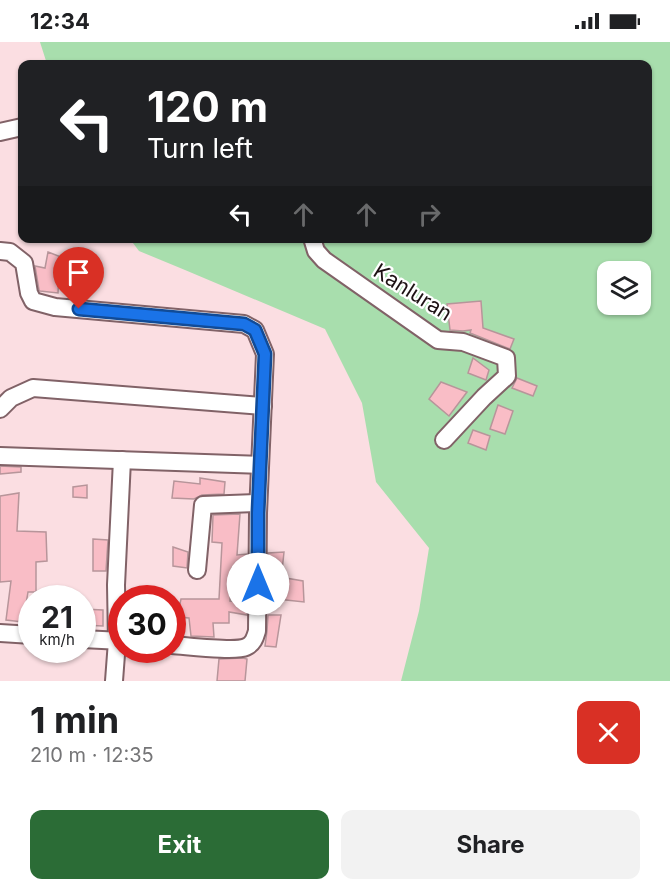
<!DOCTYPE html>
<html lang="en">
<head>
<meta charset="utf-8">
<style>
	:root { --surface:#fff; --page:#f2f2f2; --text:#202124; --muted:#757577; --accent:#2b6c36 }
	body { margin:0; font-family:Inter,sans-serif; background:var(--page); color:var(--text); height:100vh; display:flex; flex-direction:column; font-size:22px; white-space:nowrap }
	* { box-sizing:border-box; margin:0 }
	p { font-size:20px; color:var(--muted) }
	.icon { flex:none; width:33px; height:33px; fill:none; stroke:currentColor; stroke-width:2; stroke-linecap:round; stroke-linejoin:round }
	.map { position:relative; height:639px; overflow:hidden }
	.details { display:flex; flex-direction:column; background:var(--surface); flex:1 }
	.details>* { flex:none }
	.banner { position:absolute; left:18px; top:18px; width:634px; height:183px; border-radius:12px; box-shadow:0 2px 4px #0004; background:#202124; color:#fff; overflow:hidden }
	.fabs { position:absolute; left:597px; top:219px; display:grid; gap:12px }
	.fabs a { display:grid; place-items:center; width:54px; height:54px; border-radius:12px; background:var(--surface); box-shadow:0 2px 4px #0004; font-size:30px }
	.speed { position:absolute; left:18px; top:543px; display:flex; gap:12px; font-size:30px; font-weight:700; text-align:center }
	.speed>* { display:grid; place-content:center; width:78px; height:78px; border-radius:50%; background:var(--surface); box-shadow:0 2px 4px #0004; line-height:1 }
	.speed small { font-size:15px; font-weight:400 }
	.speed .limit { border:9px solid #d22; background:#fff; color:#111 }
	.pin { position:absolute; display:grid; place-items:center; width:51px; height:51px; color:#fff; margin:-62px -26px; border-radius:50% 50% 50% 0; rotate:-45deg; box-shadow:0 0 6px #0007 }
	.pin .icon { rotate:45deg }
	.me { position:absolute; width:66px; margin:-33px; rotate:0deg; stroke-linejoin:round; filter:drop-shadow(0 0 4px #0008) }
	.turn { display:flex; align-items:center; gap:21px; height:126px; padding:0 30px; font-size:27px }
	.turn .icon { width:78px; height:78px; stroke-width:2.5 }
	.turn b { display:block; font-size:42px; line-height:51px }
	.lanes { display:flex; align-items:center; height:57px; padding:0 30px; background:#0003; justify-content:center; gap:30px; direction:ltr }
	.lanes .off { opacity:.35 }
	.round { display:grid; place-items:center; flex:none; width:63px; height:63px; border-radius:12px; background:var(--page) }
	.head { display:flex; align-items:center; justify-content:space-between; height:102px; padding:0 30px }
	h1 { font-size:36px; font-weight:700; line-height:45px }
	.primary-button { display:flex; gap:12px; margin-top:auto; padding:12px 30px }
	.primary-button a { flex:1; height:69px; border-radius:12px; background:var(--accent); color:#fff; font-size:24px; font-weight:700; line-height:69px; text-align:center }
	.primary-button a+a { background:var(--page); color:var(--text) }
	.status { display:flex; justify-content:space-between; align-items:center; height:42px; padding:0 30px; background:var(--surface); direction:ltr }
	.status svg { height:16px; fill:currentColor }
	.map>svg:first-child { display:block }
	.green { fill:#a8dead; fill-rule:evenodd }
	.building { fill:#f9bdc6; stroke:#b7959a; stroke-width:1.5 }
	.lines { fill:none; stroke-linecap:round; stroke-linejoin:round }
	.minor-casing { stroke:#816267; stroke-width:20 }
	.minor { stroke:#fff; stroke-width:16 }
	.route-casing { stroke:#114b97; stroke-width:15 }
	.route { stroke:#1a73e8; stroke-width:10 }
	.labels { text-anchor:middle; dominant-baseline:central; stroke-width:4.5; stroke-linejoin:round; paint-order:stroke }
	.street-label { font-size:21px; fill:#1d1113; stroke:#fff }
</style>
</head>
<body>
<div class="status"><b>12:34</b><svg viewBox="0 0 49 12"><path d="M0 12V9h3v3zM5 12V6h3v6zM10 12V3h3v9zM15 12V0h3v12zM26 1h20v11H26zM47 4h2v5h-2z"/></svg></div>
<div class="map">
<svg width="670" height="639" viewBox="0 0 670 639">
	<rect width="100%" height="100%" fill="#fbdee2"/>
	<!-- green -->
	<path class="green" d="M40 0H670V639H401L419 569 429 506 376 440 362 361 325 287 185 228 139 209 130 197 648 196V22H47ZM608 230H640V262H608Z"/>
	<!-- building -->
	<g class="building">
		<path d="M48 210 61 215 57 229 59 230 58 251 40 249 39 248 35 224 45 226Z"/>
		<path d="M481 259 483 286 514 297 510 307 470 291 471 288 463 289 450 288 447 262Z"/>
		<path d="M473 316 489 328 486 338 468 331Z"/>
		<path d="M517 336 537 344 533 354 512 346Z"/>
		<path d="M441 340 467 350 449 374 429 357Z"/>
		<path d="M498 363 513 369 505 392 490 387Z"/>
		<path d="M473 388 490 394 486 408 468 401Z"/>
		<path d="M0 424 21 425V430L0 432Z"/>
		<path d="M200 436 225 440 224 452 202 453 194 457 172 456 174 439 200 442Z"/>
		<path d="M87 443V456L73 455V445Z"/>
		<path d="M19 451 17 489 46 490 47 519 36 520V550H28L23 580 6 578 11 539 0 540V454Z"/>
		<path d="M240 472 237 513 247 512V527L232 526 230 559 247 560V573L229 570V581H213L214 595 191 594 189 576 177 575 181 557H219L222 501 212 500 213 473Z"/>
		<path d="M93 497 108 498 106 529H93Z"/>
		<path d="M173 505 188 510 187 526 173 524Z"/>
		<path d="M284 510 282 529 268 528V511Z"/>
		<path d="M280 535 303 539 304 560 277 557Z"/>
		<path d="M82 567 103 568V584L82 583Z"/>
		<path d="M268 573H281L276 605 265 604 267 589Z"/>
		<path d="M243 616 247 617 245 639H217L219 617Z"/>
	</g>
	<g class="lines">
		<!-- minor casing -->
		<g class="minor-casing">
			<g id="minor">
				<path d="M0 90 22 85"/>
				<path d="M312 196 316 209 324 218 438 298 463 300 506 316 507 334 484 355 444 398"/>
				<path d="M0 209 10 210 24 221 29 251 33 259 55 265 244 282 255 288 265 312 258 471 257 589C255 596 253 602 246 605 235 610 188 604 172 603"/>
				<path d="M0 367 11 356 33 346 263 364"/>
				<path d="M0 414 260 423"/>
				<path d="M197 528 203 463 258 461"/>
				<path d="M0 591 32 593"/>
				<path d="M82 597 122 599"/>
				<path d="M114 639 117 599 116 543 122 418"/>
			</g>
		</g>
		<!-- minor -->
		<use href="#minor" class="minor"/>
	</g>
	<g class="lines">
		<!-- route casing -->
		<g class="route-casing">
			<path id="route" d="M79 267 244 282 255 288 265 312 258 471V542"/>
		</g>
		<!-- route -->
		<use href="#route" class="route"/>
	</g>
	<g class="labels">
		<!-- street labels -->
		<g class="street-label">
			<text transform="translate(413 250) rotate(32)">Kanluran</text>
		</g>
	</g>
</svg>
<div class="fabs">
<a><svg class="icon" aria-label="layers" viewBox="0 0 24 24"><path d="M12 4l9 5-9 5-9-5zM3 14l9 5 9-5"/></svg></a>
</div>
<div class="speed"><div>21<small>km/h</small></div><div class="limit">30</div></div>
<div class="pin" style="left:79px;top:267px;background:#d93025"><svg class="icon" aria-label="arrive" viewBox="0 0 24 24"><path d="M6 21V4h12l-3 4 3 4H6"/></svg></div>
<svg class="me" style="left:258px;top:542px" viewBox="-20 -20 40 40"><circle r="19" fill="#fff"/><path d="M0-13L10 11 0 6-10 11z" fill="#1a73e8"/></svg>
<div class="banner">
<div class="turn"><svg class="icon" aria-label="left" viewBox="0 0 24 24"><path d="M17 20v-9H6M10 6l-5 5 5 5"/></svg><div><b>120 m</b>Turn left</div></div>
<div class="lanes"><svg class="icon" aria-label="left" viewBox="0 0 24 24"><path d="M17 20v-9H6M10 6l-5 5 5 5"/></svg><svg class="icon off" aria-label="ahead" viewBox="0 0 24 24"><path d="M12 20V5M6 11l6-6 6 6"/></svg><svg class="icon off" aria-label="ahead" viewBox="0 0 24 24"><path d="M12 20V5M6 11l6-6 6 6"/></svg><svg class="icon off" aria-label="right" viewBox="0 0 24 24"><path d="M7 20v-9h11M14 6l5 5-5 5"/></svg></div>
</div>
</div>
<section class="details">
<div class="head"><div><h1>1 min</h1><p>210 m · 12:35</p></div><a class="round" style="background:#d93025;color:#fff"><svg class="icon" aria-label="close" viewBox="0 0 24 24"><path d="M6 6l12 12M18 6L6 18"/></svg></a></div>
<div class="primary-button"><a>Exit</a><a>Share</a></div>
</section>
</body>
</html>
